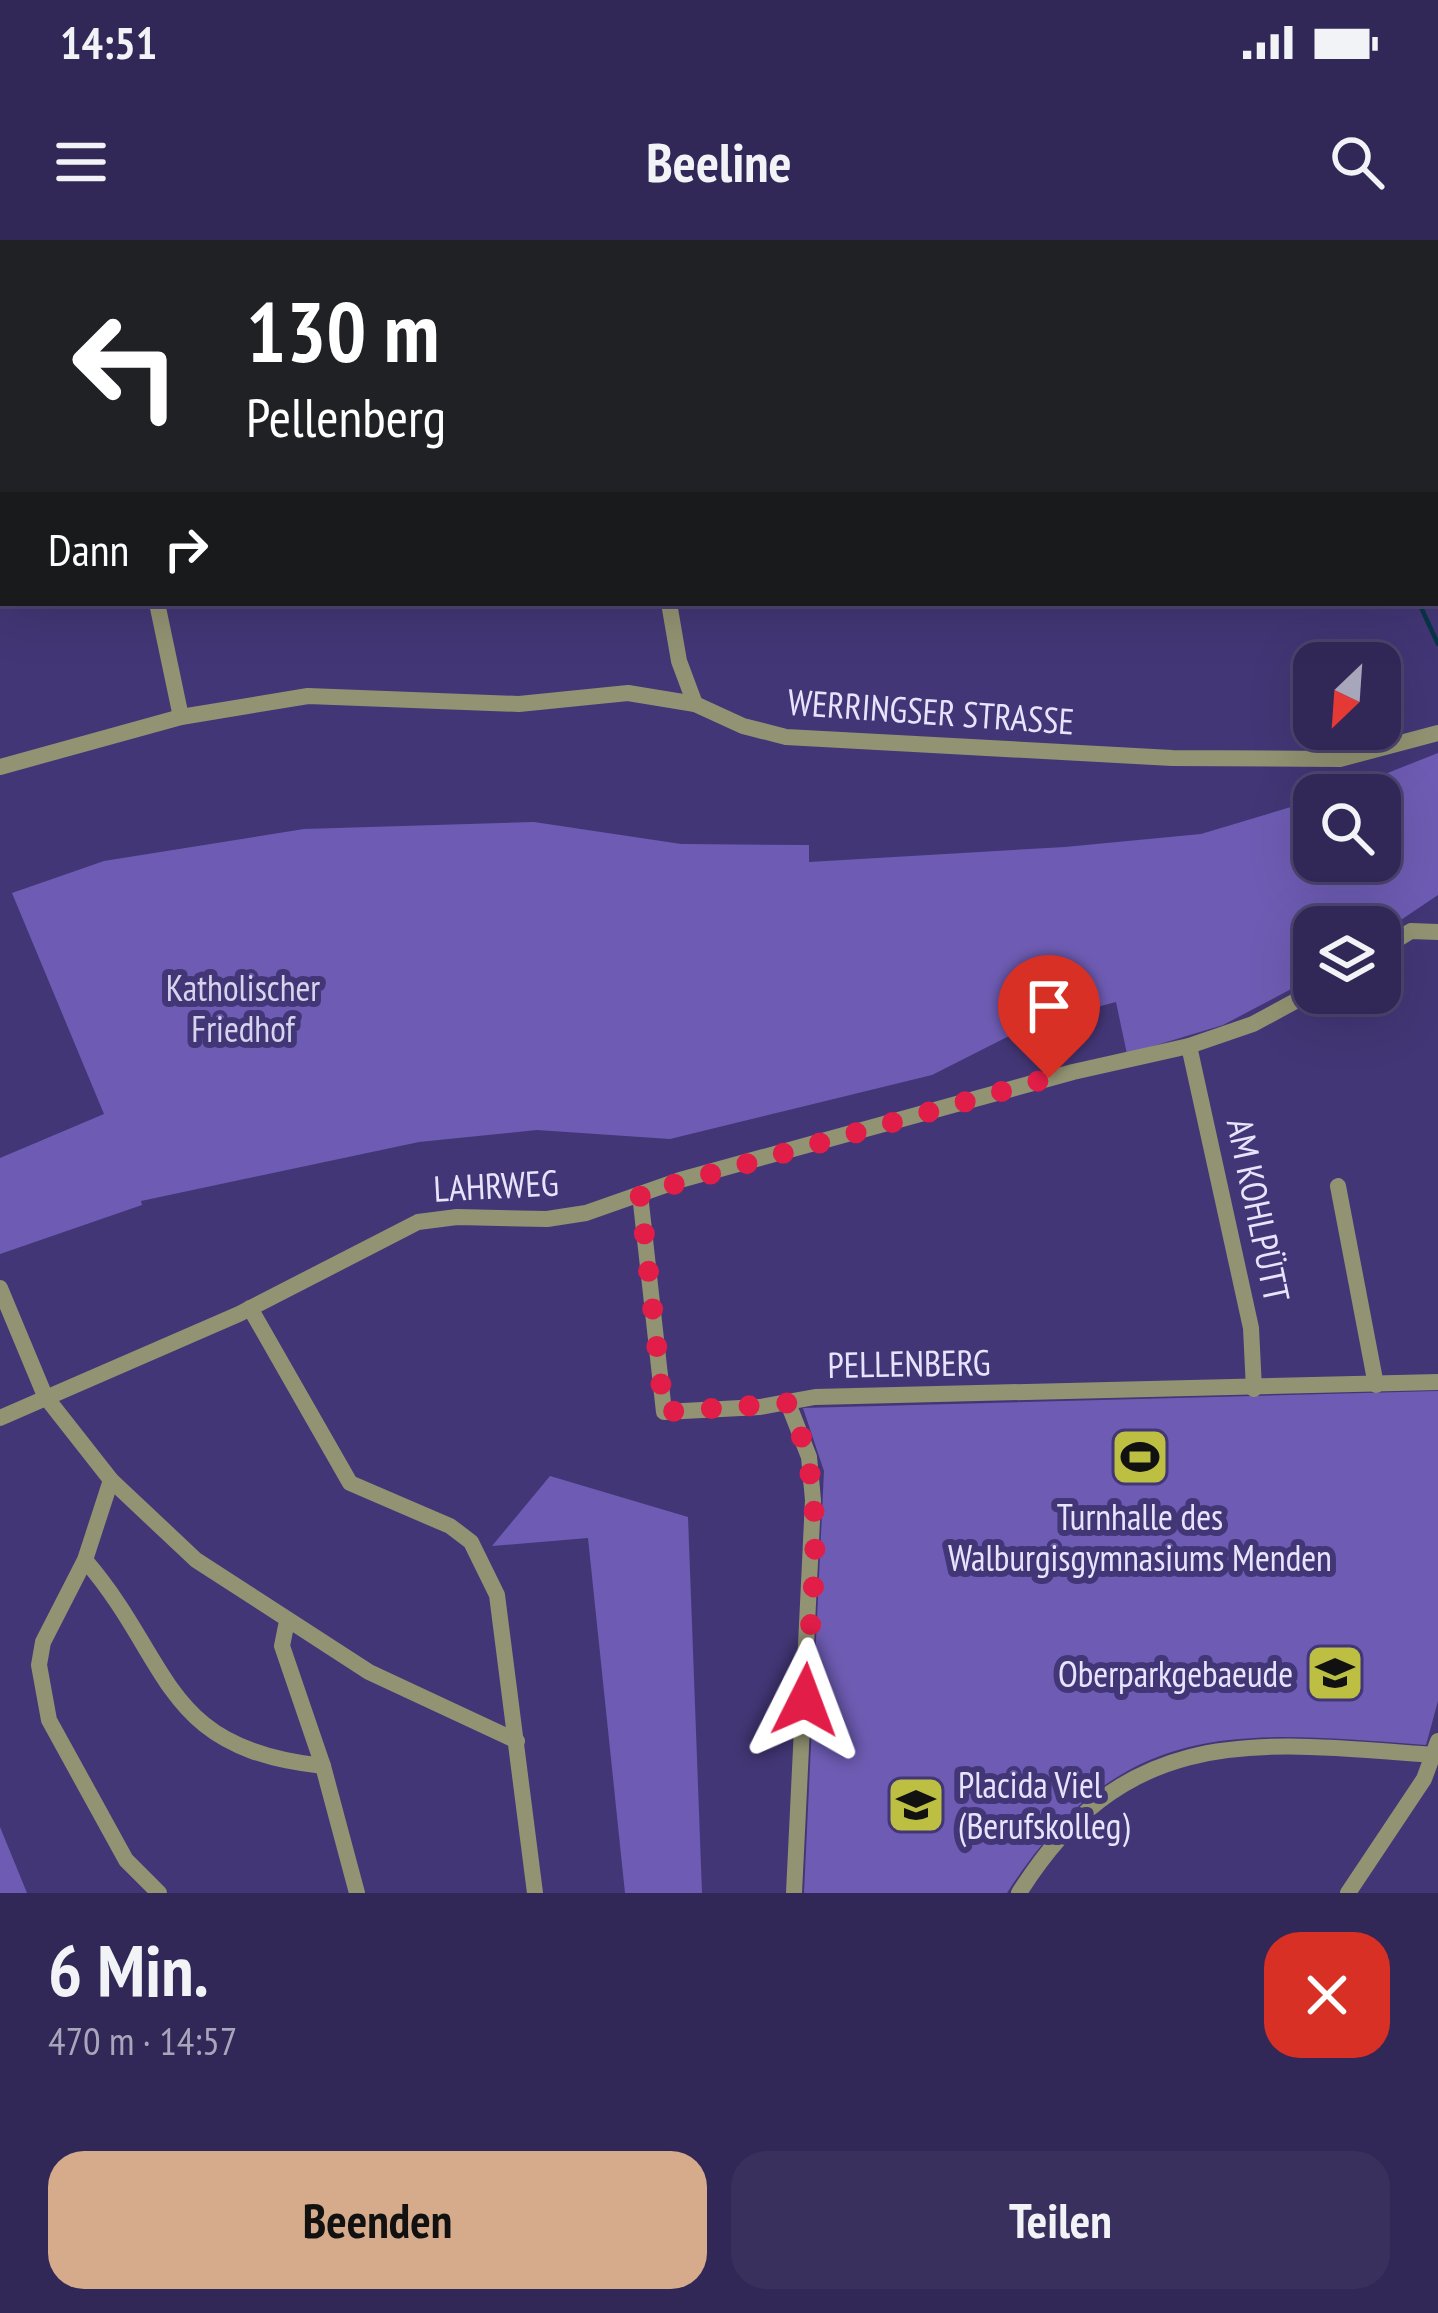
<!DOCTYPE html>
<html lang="de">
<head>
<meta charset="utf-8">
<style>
	:root { --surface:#322858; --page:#3a305e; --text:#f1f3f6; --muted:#a8a6ba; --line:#4d446e; --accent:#d6ab8b }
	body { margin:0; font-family:"PT Sans Narrow",sans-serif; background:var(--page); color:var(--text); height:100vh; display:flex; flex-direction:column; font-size:45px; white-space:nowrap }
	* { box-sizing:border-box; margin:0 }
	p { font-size:39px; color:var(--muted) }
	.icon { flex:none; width:66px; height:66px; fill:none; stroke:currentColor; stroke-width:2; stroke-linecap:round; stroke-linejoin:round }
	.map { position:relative; height:1653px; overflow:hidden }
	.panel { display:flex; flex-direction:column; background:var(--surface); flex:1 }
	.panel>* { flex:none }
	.hud { position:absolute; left:0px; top:0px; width:1440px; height:366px; box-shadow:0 12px 48px #0002,0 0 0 3px var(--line); background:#202124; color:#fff; overflow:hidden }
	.needle { width:78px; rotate:205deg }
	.tools { position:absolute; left:1293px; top:402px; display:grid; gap:24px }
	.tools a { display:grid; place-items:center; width:108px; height:108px; border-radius:24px; background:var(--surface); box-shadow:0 12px 48px #0002,0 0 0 3px var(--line); font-size:60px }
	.pin { position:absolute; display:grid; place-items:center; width:102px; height:102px; color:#fff; margin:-123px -51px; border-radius:50% 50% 50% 0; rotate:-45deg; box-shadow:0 0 12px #0007 }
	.pin .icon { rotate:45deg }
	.me { position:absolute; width:132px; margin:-66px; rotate:3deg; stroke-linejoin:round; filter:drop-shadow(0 0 9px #0008) }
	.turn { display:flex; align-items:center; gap:42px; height:252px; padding:0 48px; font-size:54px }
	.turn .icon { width:156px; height:156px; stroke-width:2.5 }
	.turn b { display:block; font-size:84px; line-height:102px }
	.then { display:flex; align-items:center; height:114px; padding:0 48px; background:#0003; gap:24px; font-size:45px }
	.round { display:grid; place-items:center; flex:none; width:126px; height:126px; border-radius:36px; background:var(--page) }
	.overview { display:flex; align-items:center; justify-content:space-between; height:204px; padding:0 48px }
	h1 { font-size:72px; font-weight:700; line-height:90px }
	.primary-button { display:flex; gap:24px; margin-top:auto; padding:24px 48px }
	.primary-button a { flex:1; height:138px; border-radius:36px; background:var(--accent); color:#111; font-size:48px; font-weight:700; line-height:138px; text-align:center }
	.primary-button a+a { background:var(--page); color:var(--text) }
	.status { display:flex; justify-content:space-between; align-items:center; height:84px; padding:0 60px; background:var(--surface); direction:ltr }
	.status svg { height:33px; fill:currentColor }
	header { display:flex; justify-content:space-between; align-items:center; height:156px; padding:0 48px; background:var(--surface); font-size:54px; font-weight:700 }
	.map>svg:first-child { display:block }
	.green { fill:#6e5cb4 }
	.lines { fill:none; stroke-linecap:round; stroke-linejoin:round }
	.stream { stroke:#083547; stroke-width:4.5 }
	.minor { stroke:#929372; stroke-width:16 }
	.route { stroke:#e11d48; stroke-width:21; stroke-dasharray:0 37.8 }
	.labels { text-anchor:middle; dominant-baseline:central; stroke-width:12; stroke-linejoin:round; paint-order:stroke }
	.street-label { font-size:36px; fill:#e7e5fd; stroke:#433676 }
	.park-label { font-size:36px; fill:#d7d5ed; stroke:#433676 }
	.poi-label { font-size:36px; fill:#e7e5fd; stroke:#433676 }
</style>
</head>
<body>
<div class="status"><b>14:51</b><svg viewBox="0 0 49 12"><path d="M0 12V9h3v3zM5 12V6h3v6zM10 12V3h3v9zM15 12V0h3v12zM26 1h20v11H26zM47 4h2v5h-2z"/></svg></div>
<header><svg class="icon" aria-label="menu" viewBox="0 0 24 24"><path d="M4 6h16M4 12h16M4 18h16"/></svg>Beeline<svg class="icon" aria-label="search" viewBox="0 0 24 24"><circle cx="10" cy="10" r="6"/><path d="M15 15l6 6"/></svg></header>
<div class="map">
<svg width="1438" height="1653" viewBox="0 0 1438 1653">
	<rect width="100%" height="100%" fill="#433676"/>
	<!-- green -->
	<g class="green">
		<path d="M1438 513V655L1380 694V687H1314V737L1223 785 1127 814 1116 762 1035 783 932 835 670 899 537 890 419 902 141 961 142 965 0 1014V918L104 874 12 653 104 621 304 589 534 582 681 604 809 605V622L1065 607 1201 594 1314 560V621H1380V555H1332Z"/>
		<path d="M1438 1151V1461L1426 1505C1237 1491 1122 1475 1007 1653H804L824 1231 803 1168Z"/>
		<path d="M550 1236 688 1277 702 1653H625L588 1298 492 1306Z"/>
		<path d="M0 1587 27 1653H0Z"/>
	</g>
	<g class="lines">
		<!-- stream -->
		<path class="stream" d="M1419 363 1438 404"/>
		<!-- minor -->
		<g class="minor">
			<path d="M952 0V3"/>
			<path d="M1084 0 1091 3"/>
			<path d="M1232 0 1233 3"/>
			<path d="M1350 0 1351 3"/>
			<path d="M447 3V0"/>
			<path d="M0 240 3 238"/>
			<path d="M1437 245 1438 235"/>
			<path d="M0 297 3 296"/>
			<path d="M1437 334 1438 340"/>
			<path d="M0 342 3 340"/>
			<path d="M157 363 181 477"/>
			<path d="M669 363 679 421 695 464"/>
			<path d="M0 527 181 477 308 456 519 464 628 453 695 464 743 486 786 497 1172 518 1340 519 1438 493"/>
			<path d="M1380 710 1411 691 1438 692"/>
			<path d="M1189 806 1251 1088 1254 1149"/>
			<path d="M1338 946 1376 1145"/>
			<path d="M640 954 664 1172 760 1167 815 1157 1438 1142"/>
			<path d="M0 1048 45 1156 111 1240 196 1320 369 1432 517 1501"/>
			<path d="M250 1068 350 1243 450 1286 471 1302 497 1355 535 1653"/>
			<path d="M788 1163 809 1217 813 1260 794 1653"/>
			<path d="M0 1178 239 1074 418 982 457 977 547 979 586 973 680 940 1073 832 1189 806 1253 784 1314 751"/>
			<path d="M111 1240 85 1320 43 1402 39 1425 49 1480 126 1620 159 1653"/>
			<path d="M85 1320C173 1422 160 1509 323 1526"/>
			<path d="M287 1381 282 1406 323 1526 357 1653"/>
			<path d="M1019 1653C1127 1481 1256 1502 1434 1515"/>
			<path d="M1348 1653 1424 1539 1438 1501"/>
		</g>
	</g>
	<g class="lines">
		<!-- route -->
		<path class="route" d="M805 1460C810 1363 832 1252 788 1163L664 1172 640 954 1049 838"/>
	</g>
	<!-- icons -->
	<defs>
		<g id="stadium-square" transform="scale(3)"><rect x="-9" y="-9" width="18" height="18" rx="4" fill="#bdbf43" stroke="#433676"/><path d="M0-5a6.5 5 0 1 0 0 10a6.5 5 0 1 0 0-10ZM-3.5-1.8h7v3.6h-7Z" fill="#111"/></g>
		<g id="school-square" transform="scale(3)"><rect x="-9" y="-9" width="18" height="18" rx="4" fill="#bdbf43" stroke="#433676"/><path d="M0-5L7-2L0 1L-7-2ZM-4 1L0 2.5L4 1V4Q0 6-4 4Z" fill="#111"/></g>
	</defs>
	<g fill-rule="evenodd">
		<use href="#stadium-square" x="1140" y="1217"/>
		<use href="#school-square" x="1335" y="1433"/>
		<use href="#school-square" x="916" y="1565"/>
	</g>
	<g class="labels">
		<!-- street labels -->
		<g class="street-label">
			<text transform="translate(931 471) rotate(4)">WERRINGSER STRASSE</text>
			<text transform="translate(496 945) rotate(-3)">LAHRWEG</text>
			<text transform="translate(1259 970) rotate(78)">AM KOHLPÜTT</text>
			<text transform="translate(909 1123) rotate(-1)">PELLENBERG</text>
		</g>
		<!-- park labels -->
		<g class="park-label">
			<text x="243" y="747">Katholischer<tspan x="243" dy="41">Friedhof</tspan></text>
		</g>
		<!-- poi labels -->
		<g class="poi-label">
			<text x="1140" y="1276">Turnhalle des<tspan x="1140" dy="41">Walburgisgymnasiums Menden</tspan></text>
			<text x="1293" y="1433" text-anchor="end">Oberparkgebaeude</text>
			<text x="958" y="1544" text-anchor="start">Placida Viel<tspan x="958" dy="41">(Berufskolleg)</tspan></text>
		</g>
	</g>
</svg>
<div class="tools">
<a><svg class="needle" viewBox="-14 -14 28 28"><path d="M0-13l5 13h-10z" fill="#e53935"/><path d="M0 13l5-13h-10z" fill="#a8a6ba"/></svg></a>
<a><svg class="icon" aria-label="search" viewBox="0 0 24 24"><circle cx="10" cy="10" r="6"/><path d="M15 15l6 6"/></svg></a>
<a><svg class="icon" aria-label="layers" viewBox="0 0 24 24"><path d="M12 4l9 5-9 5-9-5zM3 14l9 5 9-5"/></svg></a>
</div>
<div class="pin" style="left:1049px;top:838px;background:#d93025"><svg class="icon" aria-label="arrive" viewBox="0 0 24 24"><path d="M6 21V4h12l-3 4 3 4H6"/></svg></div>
<svg class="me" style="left:805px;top:1460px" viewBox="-20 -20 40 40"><path d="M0-17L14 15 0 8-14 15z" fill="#e11d48" stroke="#fff" stroke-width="4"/></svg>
<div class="hud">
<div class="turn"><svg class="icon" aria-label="left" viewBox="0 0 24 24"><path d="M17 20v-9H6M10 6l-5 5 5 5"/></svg><div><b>130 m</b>Pellenberg</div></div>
<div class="then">Dann<svg class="icon" aria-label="right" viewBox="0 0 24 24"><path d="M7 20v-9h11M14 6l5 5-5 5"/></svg></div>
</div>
</div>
<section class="panel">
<div class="overview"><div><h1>6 Min.</h1><p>470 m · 14:57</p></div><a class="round" style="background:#d93025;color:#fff"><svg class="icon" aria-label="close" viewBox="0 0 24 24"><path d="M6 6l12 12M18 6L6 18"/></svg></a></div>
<div class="primary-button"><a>Beenden</a><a>Teilen</a></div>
</section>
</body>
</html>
